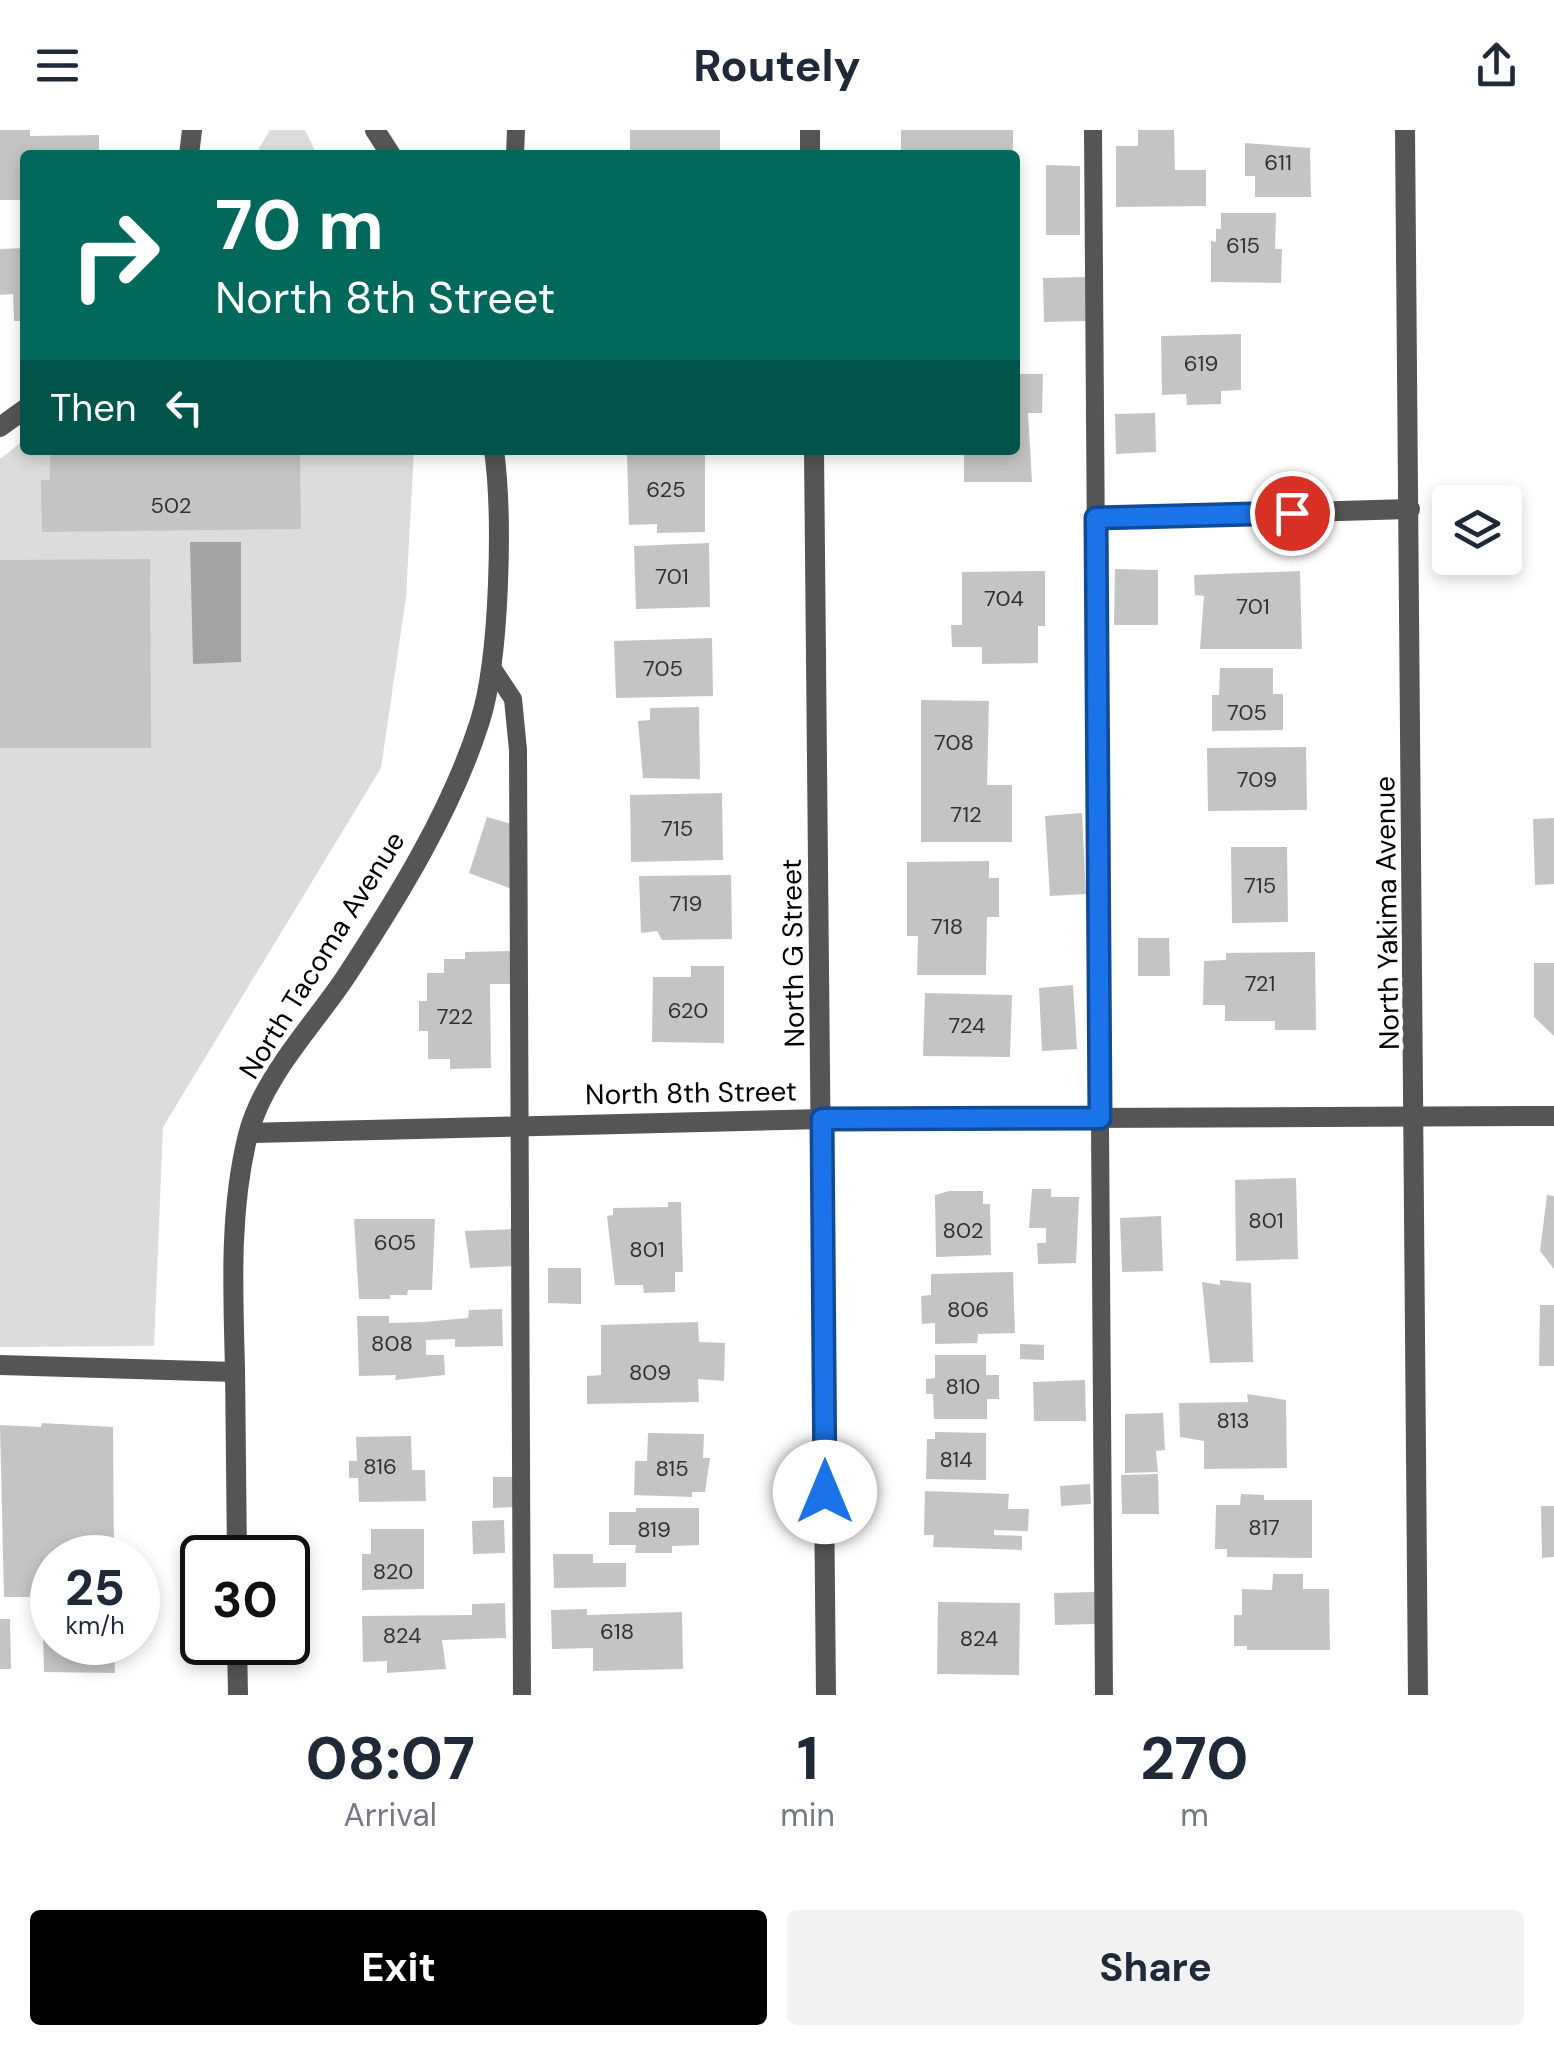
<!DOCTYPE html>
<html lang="en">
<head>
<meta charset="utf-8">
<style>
	:root { --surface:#fff; --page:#f2f2f3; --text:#1f2937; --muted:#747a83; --accent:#000 }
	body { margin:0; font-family:"DM Sans",sans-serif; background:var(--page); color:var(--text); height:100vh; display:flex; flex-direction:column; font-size:38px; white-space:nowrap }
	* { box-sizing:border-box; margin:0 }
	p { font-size:32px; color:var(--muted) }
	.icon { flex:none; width:55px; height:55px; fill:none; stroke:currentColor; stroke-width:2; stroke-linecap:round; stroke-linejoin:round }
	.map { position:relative; height:1565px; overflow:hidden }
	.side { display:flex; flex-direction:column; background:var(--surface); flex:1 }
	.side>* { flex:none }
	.guide { position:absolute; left:20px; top:20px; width:1000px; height:305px; border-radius:10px; box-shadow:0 5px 15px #0003; background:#00695c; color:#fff; overflow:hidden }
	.tools { position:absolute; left:1432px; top:355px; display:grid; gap:20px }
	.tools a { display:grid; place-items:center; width:90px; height:90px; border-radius:10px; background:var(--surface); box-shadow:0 5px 15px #0003; font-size:50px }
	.speed { position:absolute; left:30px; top:1405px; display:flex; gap:20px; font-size:50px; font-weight:700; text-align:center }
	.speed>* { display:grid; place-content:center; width:130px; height:130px; border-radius:50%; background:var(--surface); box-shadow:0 5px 15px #0003; line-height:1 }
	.speed small { font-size:25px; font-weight:400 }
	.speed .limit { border:5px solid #111; border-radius:15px; background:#fff; color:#111 }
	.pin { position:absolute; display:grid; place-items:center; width:85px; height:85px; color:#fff; margin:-42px; border:5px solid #fff; border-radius:50%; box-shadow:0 2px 10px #0007 }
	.me { position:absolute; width:110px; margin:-55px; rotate:0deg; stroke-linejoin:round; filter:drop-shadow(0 0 8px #0008) }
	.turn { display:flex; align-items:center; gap:35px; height:210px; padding:0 30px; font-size:45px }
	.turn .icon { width:130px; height:130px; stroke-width:2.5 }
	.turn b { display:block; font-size:70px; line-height:85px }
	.then { display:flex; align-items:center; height:95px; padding:0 30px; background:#0003; gap:20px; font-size:38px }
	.eta { display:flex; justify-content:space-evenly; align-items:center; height:170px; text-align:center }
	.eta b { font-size:60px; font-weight:700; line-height:70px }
	.primary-button { display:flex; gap:20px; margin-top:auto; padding:20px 30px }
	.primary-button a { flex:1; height:115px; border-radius:10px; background:var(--accent); color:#fff; font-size:40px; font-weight:700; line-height:115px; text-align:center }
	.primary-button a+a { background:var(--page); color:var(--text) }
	header { display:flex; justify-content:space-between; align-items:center; height:130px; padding:0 30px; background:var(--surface); font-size:45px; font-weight:700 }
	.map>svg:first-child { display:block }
	.green { fill:#dcdcdc }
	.water { fill:#a3a3a3 }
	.building { fill:#c4c4c4 }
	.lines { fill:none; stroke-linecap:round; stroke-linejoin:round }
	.service { stroke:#555; stroke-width:18 }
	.minor { stroke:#555; stroke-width:20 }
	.tertiary { stroke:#555; stroke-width:20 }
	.route-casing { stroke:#114b97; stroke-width:25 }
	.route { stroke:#1a73e8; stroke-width:18 }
	.labels { text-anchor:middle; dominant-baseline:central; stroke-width:9; stroke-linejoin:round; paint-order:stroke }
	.number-label { font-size:22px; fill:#313131 }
	.street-label { font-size:28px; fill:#000; stroke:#fff }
</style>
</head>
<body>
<header><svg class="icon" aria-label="menu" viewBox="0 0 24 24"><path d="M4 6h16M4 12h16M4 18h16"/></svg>Routely<svg class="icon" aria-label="share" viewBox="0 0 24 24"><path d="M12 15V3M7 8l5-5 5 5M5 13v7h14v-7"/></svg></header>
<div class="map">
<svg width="1554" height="1565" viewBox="0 0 1554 1565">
	<rect width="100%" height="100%" fill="#fff"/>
	<!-- green -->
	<g class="green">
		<path d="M270 0H305L317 25H255Z"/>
		<path d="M25 309V320H414L406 467 381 638 163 997 154 1216 0 1217V329Z"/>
	</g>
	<!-- water -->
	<path class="water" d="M190 412H241V532L193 534Z"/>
	<!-- building -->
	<g class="building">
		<path d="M0 0H30V6L99 5V25H25V70H0Z"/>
		<rect x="630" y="0" width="90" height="25"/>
		<rect x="901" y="0" width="112" height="25"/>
		<path d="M1138 0H1174L1175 40H1206V76L1116 77V16H1138Z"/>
		<path d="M1245 13 1310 18 1311 67H1255V46H1245Z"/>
		<path d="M1046 35 1080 36V105H1046Z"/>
		<path d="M1221 83H1276L1275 119H1282L1281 153 1211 152V111L1216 112V99H1221Z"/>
		<path d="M24 118 25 191H14L13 164 0 165V119Z"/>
		<path d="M1087 147V191L1044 192 1043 148Z"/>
		<path d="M1241 204V260L1221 261V274L1187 275 1186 264 1162 265 1161 206Z"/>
		<path d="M1015 244H1043L1042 283H1028L1032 352H964V320H1015Z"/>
		<path d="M1155 283 1156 322 1116 324 1115 284Z"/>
		<path d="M113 320H300L301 399 42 402 41 350H50V323Z"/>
		<path d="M705 321V402L657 403V394L629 395 627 324Z"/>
		<path d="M709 413 710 477 636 479 634 416Z"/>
		<path d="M150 429 151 618H0V430Z"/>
		<path d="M1115 439 1158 440V495H1114Z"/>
		<path d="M1045 441V496H1038V533L982 534V517H952L951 495H962V442Z"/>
		<path d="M1300 441 1302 519H1200L1204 466 1195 465 1194 445Z"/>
		<path d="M712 508 713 566 616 568 614 511Z"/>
		<path d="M1220 538H1273V564H1283V600L1212 601V565H1219Z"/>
		<path d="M921 570 989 571 987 655H1012V712H921Z"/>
		<path d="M699 577 700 649 643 648 638 591 650 590V578Z"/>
		<path d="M1306 617 1307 680 1208 681 1207 618Z"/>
		<path d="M722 663 723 730 631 732 630 665Z"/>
		<path d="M1082 683 1086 764 1050 766 1045 686Z"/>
		<path d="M487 687 512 694V759L469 743Z"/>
		<path d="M1554 688V754L1535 755 1533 689Z"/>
		<path d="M1231 717H1287L1288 792 1232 793Z"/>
		<path d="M989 731V748H999V787H987L986 845H917L918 806H907V732Z"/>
		<path d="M731 745 732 809 662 810 657 801 641 803 639 746Z"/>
		<path d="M1138 808H1169L1170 846H1138Z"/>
		<path d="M516 821 517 854H490L491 938 450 939V929H428V901H419V871H427V843H444V829H465V822Z"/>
		<path d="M1315 822 1316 900H1275V891H1225V875H1203L1204 831 1226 830V823Z"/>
		<path d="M1534 833H1554V906L1534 887Z"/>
		<path d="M691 836H724V913L652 912 653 847H691Z"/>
		<path d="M1073 855 1077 919 1042 921 1039 858Z"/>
		<path d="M925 863 1012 865 1010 927 923 926Z"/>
		<path d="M1296 1048 1298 1129 1236 1131 1235 1050Z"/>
		<path d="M1032 1059H1051V1067H1079L1076 1133 1038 1134 1037 1113H1046V1098H1029Z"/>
		<path d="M949 1061H983V1074H990L991 1125 936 1127 935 1065Z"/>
		<path d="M1547 1065 1554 1066V1139L1540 1121Z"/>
		<path d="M668 1072H681L683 1142H675V1162L644 1163 643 1155H615L607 1086 613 1085V1078L668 1077Z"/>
		<path d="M1161 1086 1163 1141 1122 1142 1120 1088Z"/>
		<path d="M354 1089H435L432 1160H408L407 1165H390V1169H359Z"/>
		<path d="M513 1099 514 1136 470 1138 465 1101Z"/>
		<path d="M548 1138H581V1174L548 1173Z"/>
		<path d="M1013 1142 1015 1203 978 1204 977 1213 935 1214V1193L922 1194 921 1166 931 1165V1144Z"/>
		<path d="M1220 1150 1251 1153 1253 1232 1210 1233 1202 1152 1220 1155Z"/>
		<path d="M1540 1175H1554V1236H1539Z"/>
		<path d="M502 1179 503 1216 455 1217V1209L426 1210V1225H444L445 1245 395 1250 396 1245 359 1246 357 1186H389V1193L423 1192 468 1188 469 1180Z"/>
		<path d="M698 1192 699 1212 725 1213 724 1251 698 1249 699 1272 587 1274V1246L601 1245V1195Z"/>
		<path d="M1020 1214 1044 1215V1230L1020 1229Z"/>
		<path d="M935 1225H986V1245H999V1269H987V1289H934L933 1264H926V1249L935 1248Z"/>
		<path d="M1085 1250 1086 1291H1034L1033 1252Z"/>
		<path d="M1247 1264 1286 1270 1287 1338 1204 1339V1311L1180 1307 1179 1273 1248 1272Z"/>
		<path d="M1163 1283 1165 1320 1156 1321 1158 1342 1125 1343V1284Z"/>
		<path d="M42 1293 113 1297 114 1428H52V1512H114L115 1543 44 1542 42 1467H4L0 1295 41 1297Z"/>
		<path d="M935 1302 986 1303V1350L926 1349 927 1309H935Z"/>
		<path d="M648 1303 704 1304 703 1328H710L705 1362H692V1367L634 1365 635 1331H647Z"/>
		<path d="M411 1306 412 1340H425L426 1371 359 1372 358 1348H349V1331H357L356 1307Z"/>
		<path d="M1158 1344 1159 1384H1122L1121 1345Z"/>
		<path d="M493 1347H514V1377L493 1378Z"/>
		<path d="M1090 1354 1091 1374 1061 1376 1060 1356Z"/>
		<path d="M925 1361 1009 1364 1008 1379H1029L1028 1401 994 1400V1405L1022 1406V1420L933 1417 934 1405H924Z"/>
		<path d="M1241 1364 1264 1365V1370H1312V1428L1227 1427V1419H1215L1216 1375H1240Z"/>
		<path d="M1541 1376H1554V1427L1542 1428Z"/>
		<path d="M636 1378H699V1415L672 1416V1423H635L636 1415H609V1382H636Z"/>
		<path d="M504 1390 505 1423 473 1424 472 1391Z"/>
		<path d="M371 1399H424V1459L362 1460V1424H371Z"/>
		<path d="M553 1424H593V1433H626V1457L554 1458Z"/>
		<path d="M1273 1444H1303V1459H1329L1330 1520H1247V1516H1234V1485H1242V1459L1272 1460Z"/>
		<path d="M1095 1462 1096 1494 1055 1495 1054 1463Z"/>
		<path d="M938 1472 1020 1473 1019 1545 937 1544Z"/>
		<path d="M505 1473 506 1508 442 1510 446 1539 387 1543V1531L363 1532 362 1486 472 1485V1474Z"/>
		<path d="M587 1479V1485L682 1482 683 1539 593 1541V1518L552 1519 551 1480Z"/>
		<path d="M0 1489H10L11 1539H0Z"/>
	</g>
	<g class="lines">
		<!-- service -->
		<g class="service">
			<path d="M1093 0 1104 1565"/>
			<path d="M515 25 516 0"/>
			<path d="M491 536 513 569 518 620 522 1565"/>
		</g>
		<!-- minor -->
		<g class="minor">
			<path d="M810 0V25"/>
			<path d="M1405 0 1418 1565"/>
			<path d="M189 25 192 0"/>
			<path d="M0 297 25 279"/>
			<path d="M814 320 826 1565"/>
			<path d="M1096 388 1410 379"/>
			<path d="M249 1003 822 989 1554 986"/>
			<path d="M0 1235 235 1242"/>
		</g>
		<!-- tertiary -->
		<g class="tertiary">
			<path d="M375 0 391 25"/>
			<path d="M237 1428C236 1364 236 1301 235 1238 233 1161 229 1081 248 1005 263 946 314 895 347 845 398 767 452 680 480 591 500 528 503 386 494 320"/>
			<path d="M237 1512 238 1565"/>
		</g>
	</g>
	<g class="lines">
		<!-- route casing -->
		<g class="route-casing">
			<path id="route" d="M825 1362 822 989 1100 988 1096 388 1292 383"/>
		</g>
		<!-- route -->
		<use href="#route" class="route"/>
	</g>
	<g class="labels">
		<!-- number labels -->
		<g class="number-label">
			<text x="1278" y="32">611</text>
			<text x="1243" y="115">615</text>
			<text x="1201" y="233">619</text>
			<text x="666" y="359">625</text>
			<text x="171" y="375">502</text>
			<text x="672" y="446">701</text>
			<text x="1004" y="468">704</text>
			<text x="1253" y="476">701</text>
			<text x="663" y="538">705</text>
			<text x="1247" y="582">705</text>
			<text x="954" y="612">708</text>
			<text x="1257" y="649">709</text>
			<text x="966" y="684">712</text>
			<text x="677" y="698">715</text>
			<text x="1260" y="755">715</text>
			<text x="686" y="773">719</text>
			<text x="947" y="796">718</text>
			<text x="1260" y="853">721</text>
			<text x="688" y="880">620</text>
			<text x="455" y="886">722</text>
			<text x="967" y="895">724</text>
			<text x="1266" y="1090">801</text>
			<text x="963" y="1100">802</text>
			<text x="395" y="1112">605</text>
			<text x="647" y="1119">801</text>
			<text x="968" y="1179">806</text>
			<text x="392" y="1213">808</text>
			<text x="650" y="1242">809</text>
			<text x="963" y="1256">810</text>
			<text x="1233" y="1290">813</text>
			<text x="956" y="1329">814</text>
			<text x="380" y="1336">816</text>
			<text x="672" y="1338">815</text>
			<text x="1264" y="1397">817</text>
			<text x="654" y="1399">819</text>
			<text x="393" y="1441">820</text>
			<text x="617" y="1501">618</text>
			<text x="402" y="1505">824</text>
			<text x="979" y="1508">824</text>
		</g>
		<!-- street labels -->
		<g class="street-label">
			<text transform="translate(1387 783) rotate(-91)">North Yakima Avenue</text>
			<text transform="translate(793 823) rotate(-91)">North G Street</text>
			<text transform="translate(322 825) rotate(-58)">North Tacoma Avenue</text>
			<text transform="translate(691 963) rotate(-1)">North 8th Street</text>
		</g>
	</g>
</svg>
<div class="tools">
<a><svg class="icon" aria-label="layers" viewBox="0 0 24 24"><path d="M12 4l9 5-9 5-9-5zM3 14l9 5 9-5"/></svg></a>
</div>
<div class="speed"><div>25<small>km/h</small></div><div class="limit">30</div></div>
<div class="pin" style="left:1292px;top:383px;background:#d93025"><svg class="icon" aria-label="arrive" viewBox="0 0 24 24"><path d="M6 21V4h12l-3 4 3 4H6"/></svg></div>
<svg class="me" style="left:825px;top:1362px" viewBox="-20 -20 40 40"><circle r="19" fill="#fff"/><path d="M0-13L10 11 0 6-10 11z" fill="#1a73e8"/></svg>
<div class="guide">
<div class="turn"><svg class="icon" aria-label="right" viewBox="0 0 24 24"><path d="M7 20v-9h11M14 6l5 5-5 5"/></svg><div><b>70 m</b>North 8th Street</div></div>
<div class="then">Then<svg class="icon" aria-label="left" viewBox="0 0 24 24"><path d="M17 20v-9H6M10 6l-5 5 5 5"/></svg></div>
</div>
</div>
<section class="side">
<div class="eta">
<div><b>08:07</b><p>Arrival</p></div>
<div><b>1</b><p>min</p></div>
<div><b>270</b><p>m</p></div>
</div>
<div class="primary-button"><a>Exit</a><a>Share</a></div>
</section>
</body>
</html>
